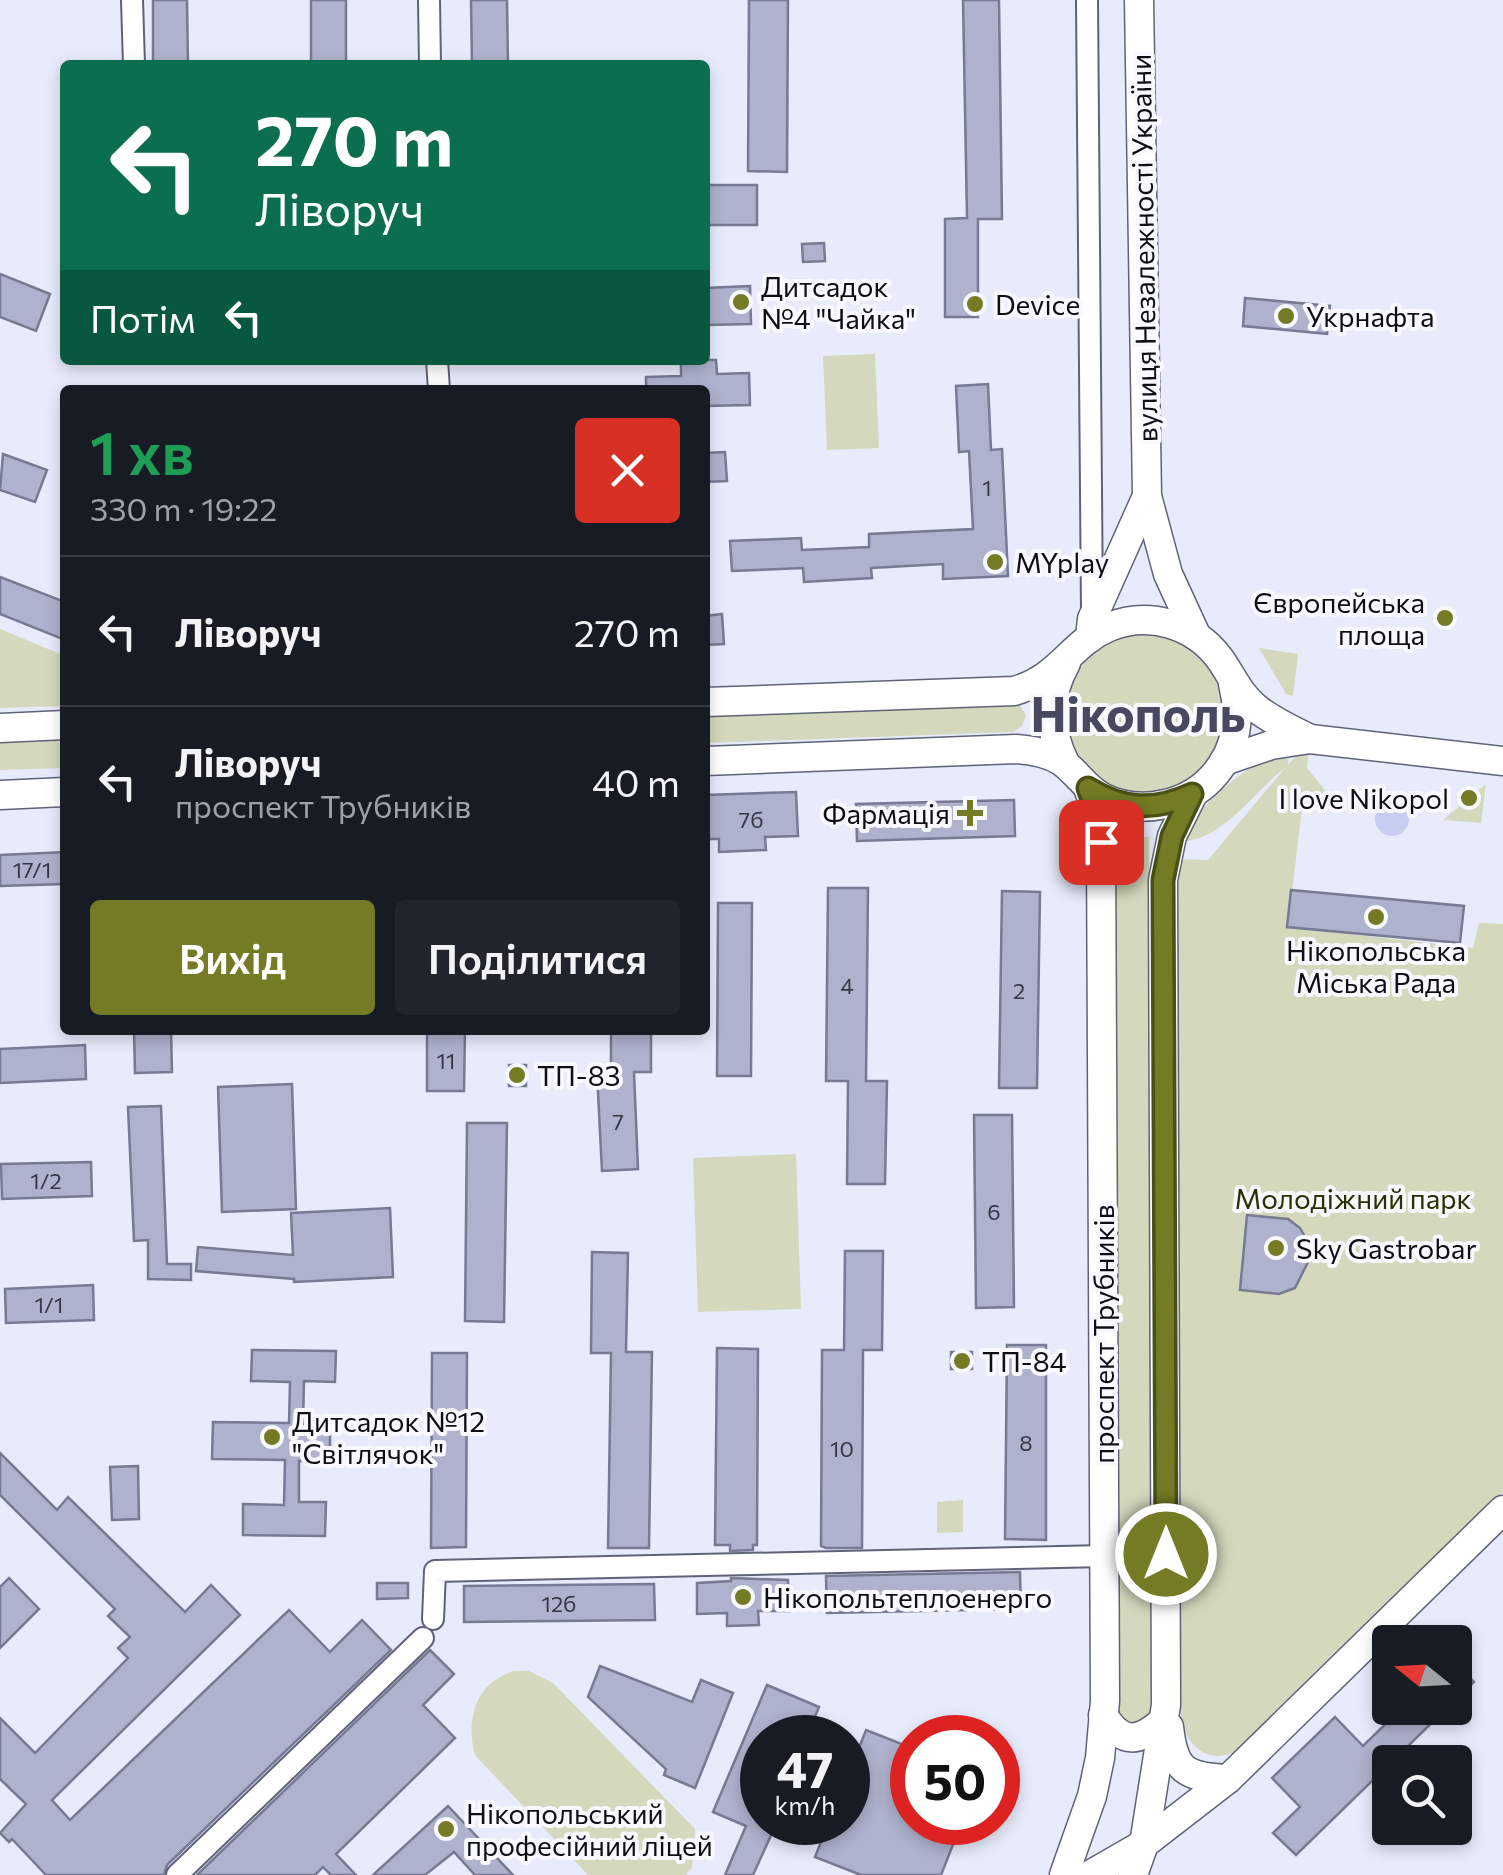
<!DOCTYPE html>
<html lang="uk">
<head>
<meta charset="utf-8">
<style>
	:root { --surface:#171b24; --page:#20242c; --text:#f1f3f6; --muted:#9ea1a6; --line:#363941; --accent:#747b24 }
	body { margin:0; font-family:Commissioner,sans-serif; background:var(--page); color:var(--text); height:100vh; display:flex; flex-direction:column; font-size:38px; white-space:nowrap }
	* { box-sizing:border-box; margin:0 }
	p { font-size:32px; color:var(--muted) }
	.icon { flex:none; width:55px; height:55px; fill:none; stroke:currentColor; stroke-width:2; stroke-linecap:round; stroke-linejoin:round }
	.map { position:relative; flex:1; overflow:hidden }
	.side { position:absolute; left:60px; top:385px; width:650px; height:650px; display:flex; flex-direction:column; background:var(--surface); border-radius:10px; box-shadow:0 5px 15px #0003 }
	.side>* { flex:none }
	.banner { position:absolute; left:60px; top:60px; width:650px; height:305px; border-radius:10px; box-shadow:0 5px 15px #0003; background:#0b6e4f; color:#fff; overflow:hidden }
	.needle { width:65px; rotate:288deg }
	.controls { position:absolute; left:1372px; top:1625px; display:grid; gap:20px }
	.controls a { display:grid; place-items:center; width:100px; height:100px; border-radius:10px; background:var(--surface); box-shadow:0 5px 15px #0003; font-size:50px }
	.speed { position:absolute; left:740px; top:1715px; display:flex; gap:20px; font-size:50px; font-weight:700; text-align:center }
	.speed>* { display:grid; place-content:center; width:130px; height:130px; border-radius:50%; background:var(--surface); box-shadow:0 5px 15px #0003; line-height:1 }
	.speed small { font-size:25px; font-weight:400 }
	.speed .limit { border:15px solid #d22; background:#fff; color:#111 }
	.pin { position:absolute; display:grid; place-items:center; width:85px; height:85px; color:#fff; margin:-42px; border-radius:20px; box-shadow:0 5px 15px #0006 }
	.me { position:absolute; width:110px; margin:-55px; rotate:0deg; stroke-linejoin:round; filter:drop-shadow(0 0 8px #0008) }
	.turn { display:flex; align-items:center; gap:35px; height:210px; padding:0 30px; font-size:45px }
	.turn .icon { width:130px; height:130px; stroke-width:2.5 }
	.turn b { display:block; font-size:70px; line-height:85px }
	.then { display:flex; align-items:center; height:95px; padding:0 30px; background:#0003; gap:20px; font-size:38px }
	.round { display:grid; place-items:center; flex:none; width:105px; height:105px; border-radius:10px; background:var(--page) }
	.headline { display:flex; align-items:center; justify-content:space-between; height:170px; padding:0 30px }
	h1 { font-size:60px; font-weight:600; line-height:75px; color:#1e9e55 }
	.primary-button { display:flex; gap:20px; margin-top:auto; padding:20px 30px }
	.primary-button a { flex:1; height:115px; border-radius:10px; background:var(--accent); color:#fff; font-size:40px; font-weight:600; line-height:115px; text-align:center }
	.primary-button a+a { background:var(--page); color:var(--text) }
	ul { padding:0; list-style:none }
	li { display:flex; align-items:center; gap:30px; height:150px; padding:0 30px; border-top:2px solid var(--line) }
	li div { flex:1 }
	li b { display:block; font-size:38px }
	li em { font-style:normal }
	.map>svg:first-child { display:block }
	.green { fill:#d4d8bc }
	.water { fill:#c7cdf1 }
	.building { fill:#aeb2cc; stroke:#767a92; stroke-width:2.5 }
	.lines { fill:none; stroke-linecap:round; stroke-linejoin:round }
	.minor-casing { stroke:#5f637a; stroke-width:24 }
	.secondary-casing { stroke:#5f637a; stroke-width:31 }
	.minor { stroke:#fff; stroke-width:20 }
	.secondary { stroke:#fff; stroke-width:28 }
	.route-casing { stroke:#4b5017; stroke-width:25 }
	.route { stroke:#747b24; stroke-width:18 }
	.poi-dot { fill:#747b24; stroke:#f8f9ff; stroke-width:4 }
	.labels { text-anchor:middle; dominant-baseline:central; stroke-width:8; stroke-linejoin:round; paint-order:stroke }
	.number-label { font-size:22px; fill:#353844 }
	.street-label { font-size:28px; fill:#0d0f17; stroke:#f8f9ff }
	.poi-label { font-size:28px; fill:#0d0f17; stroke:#f8f9ff; text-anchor:start }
	.park-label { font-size:28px; fill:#2c2f01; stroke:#f8f9ff }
	.town-label { font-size:48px; font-weight:bold; fill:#46495f; stroke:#f8f9ff }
</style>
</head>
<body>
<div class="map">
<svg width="1503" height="1875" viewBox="0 0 1503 1875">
	<rect width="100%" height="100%" fill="#e8ebfb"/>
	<!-- green -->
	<g class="green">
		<path d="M875 354 879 448 827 450 823 356Z"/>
		<path d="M0 629 65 656V706L0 708Z"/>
		<circle cx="1146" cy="713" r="80"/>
		<path d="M1259 648 1298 654 1293 696 1286 694Z"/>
		<path d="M1018 702 1026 715 1022 726 1013 732 705 743V711Z"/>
		<path d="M65 736V768L0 770V738Z"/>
		<path d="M1310 739 1307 768 1342 811 1302 807 1288 927 1473 948 1479 923 1503 924V1492L1240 1749C1212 1766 1190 1750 1181 1722L1174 859 1208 860 1285 768C1252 793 1224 841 1178 842 1197 808 1249 757 1289 754L1288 765Z"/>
		<path d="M1486 784 1481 823 1443 820Z"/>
		<path d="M1107 837H1149L1153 1718 1144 1727 1116 1719Z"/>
		<path d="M796 1154 801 1309 698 1312 693 1158Z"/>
		<path d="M963 1500V1532L937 1533V1502Z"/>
		<path d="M514 1671H529L553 1683 695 1829 692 1867 686 1875H588L475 1755C465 1719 476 1682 514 1671Z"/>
	</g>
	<!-- water -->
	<circle class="water" cx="1392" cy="819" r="17"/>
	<!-- building -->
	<g class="building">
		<path d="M153 0H187L188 65H153Z"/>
		<rect x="311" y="0" width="35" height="65"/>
		<path d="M471 0H507L508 65H472Z"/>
		<path d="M749 0H788L787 172 748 171Z"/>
		<path d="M963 0H999L1002 219H978V317H945V219L967 218Z"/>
		<rect x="705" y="185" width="52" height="40"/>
		<path d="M824 243 825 261 803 262 802 244Z"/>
		<path d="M0 274 50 294 36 331 0 317Z"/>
		<path d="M750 286 751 324 705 325V288Z"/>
		<path d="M1245 298 1330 306 1327 334 1243 326Z"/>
		<path d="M681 360H716L717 374 749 373 750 405 705 406V390H646V377L681 376Z"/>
		<path d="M988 384 991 450 1002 449 1008 576 943 579V564L871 568 872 578 804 582 803 568 732 571 730 541 801 538 802 550 869 547V534L973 529 969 451 959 452 956 386Z"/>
		<path d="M725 452 727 481 705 482V453Z"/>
		<path d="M3 454 47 470 35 502 0 490Z"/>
		<path d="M0 577 65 602V640L0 614Z"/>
		<path d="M722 614 724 644 705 645V616Z"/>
		<path d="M796 792 798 836 765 837 766 850 719 852V839H706L705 795Z"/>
		<path d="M1014 800 1015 836 857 841 856 804Z"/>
		<path d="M65 852V884L0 886V855Z"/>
		<path d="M828 888H868L866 1081H887L885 1184H847L848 1081H826Z"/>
		<path d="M1291 890 1464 906 1460 943 1287 927Z"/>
		<path d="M1002 891 1040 892 1037 1088H999Z"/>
		<path d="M718 903H752L751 1076H717Z"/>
		<path d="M134 1030H171L172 1072 135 1073Z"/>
		<path d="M427 1030H465L464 1091H427Z"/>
		<path d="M611 1030H651V1072H634L638 1169 602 1171 597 1073H611Z"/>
		<path d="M85 1045 86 1079 0 1083V1049Z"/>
		<rect x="509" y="1065" width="17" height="21"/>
		<path d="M292 1084 296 1209 222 1212 218 1087Z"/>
		<path d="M161 1106 167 1264H191V1280L148 1279V1240L134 1241 128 1107Z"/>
		<path d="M974 1115H1012L1014 1307 976 1308Z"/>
		<path d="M467 1123H507L504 1322 465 1321Z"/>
		<path d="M91 1162 92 1196 2 1199 1 1164Z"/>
		<path d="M390 1208 393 1277 294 1282V1279L196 1271 198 1247 293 1255 291 1213Z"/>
		<path d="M1247 1215 1288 1219 1300 1228 1308 1242 1310 1258 1295 1288 1279 1294 1240 1290Z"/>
		<path d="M845 1251H883L882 1350H863L862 1548H826L821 1546 822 1350H844Z"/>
		<path d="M592 1252 628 1253 626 1352H652L649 1548H608L611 1353H591Z"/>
		<path d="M93 1285 94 1320 6 1323 5 1289Z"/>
		<path d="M1007 1345H1046V1540L1005 1539Z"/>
		<path d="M717 1348 758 1349 757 1545H753V1550L730 1551V1545H715Z"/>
		<path d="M252 1350 336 1351 335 1382 304 1381 303 1423 330 1424V1461H299V1502H326L325 1536 243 1535V1504L284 1505 285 1460 212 1459 213 1422 289 1423 290 1382 251 1381Z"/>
		<rect x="951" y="1352" width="21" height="17"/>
		<path d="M432 1353H467L466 1547 431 1548Z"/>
		<path d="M0 1453 57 1510 68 1497 185 1612 211 1585 240 1615 52 1800 70 1820 289 1610 330 1652 362 1620 391 1650 167 1865 164 1875H46L12 1839 9 1842 0 1833 26 1804 0 1779V1718L35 1753 128 1658 118 1648 130 1637 108 1616 115 1609 0 1495Z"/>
		<path d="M138 1466 139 1519 112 1520 110 1467Z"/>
		<path d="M1020 1572 1021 1609 827 1613 826 1576Z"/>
		<path d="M9 1578 39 1609 0 1648V1587Z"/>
		<path d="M731 1578 788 1580 789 1611H758L759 1625 727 1626V1613L697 1614V1583L731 1581Z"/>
		<path d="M377 1583H408V1598L377 1599Z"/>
		<path d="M654 1584 655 1620 464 1622V1586Z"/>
		<path d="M430 1650 454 1674 423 1705 455 1738 336 1854 356 1875H331L323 1867 315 1875H197Z"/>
		<path d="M1455 1662 1474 1682 1455 1700Z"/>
		<path d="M600 1666 692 1702 701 1680 733 1693 695 1788 664 1775 666 1769 588 1697Z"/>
		<path d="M767 1685 819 1707 806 1738H762V1822H777L753 1875H725L746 1826 713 1812Z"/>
		<path d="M1402 1708H1447L1296 1855 1273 1833 1300 1807 1272 1778 1335 1717 1363 1746Z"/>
		<path d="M866 1730 912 1748V1822H962L941 1875H861L815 1857 829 1822H848V1776Z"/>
		<path d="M448 1806 513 1875H475L454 1852 425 1875H373Z"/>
	</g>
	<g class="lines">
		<!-- minor casing -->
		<g class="minor-casing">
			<g id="minor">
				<path d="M132 0 134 65"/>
				<path d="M429 0 430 65"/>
				<path d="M1087 0 1092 613"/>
				<path d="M437 360 439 390"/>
				<path d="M433 1619 435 1571 1104 1556"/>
				<path d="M177 1875 423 1638"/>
			</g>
		</g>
		<!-- secondary casing -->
		<g class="secondary-casing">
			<g id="secondary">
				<path d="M1139 0 1147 496 1168 574 1196 635"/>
				<path d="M1090 638 1092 619 1147 496"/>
				<path d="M705 702 1014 691C1061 678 1070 643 1109 627 1149 611 1194 624 1220 659 1232 676 1239 694 1256 708 1272 721 1292 730 1310 739"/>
				<path d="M0 728 65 725"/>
				<path d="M705 761 1016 749C1031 750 1048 753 1061 761 1076 771 1085 788 1102 797 1140 816 1189 806 1216 773 1237 748 1241 715 1233 684"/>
				<path d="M1224 761 1271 745 1310 739 1503 761"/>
				<path d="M1065 763C1048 728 1047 697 1066 663"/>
				<path d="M0 795 65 792"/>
				<path d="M1103 1715C1122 1745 1139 1743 1164 1720"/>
				<path d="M1169 1727C1174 1771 1185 1777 1228 1779"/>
				<path d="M1064 1875 1092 1796 1100 1758 1105 1701 1101 842 1098 816 1088 788"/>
				<path d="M1090 1875 1144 1844 1228 1779 1503 1510"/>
				<path d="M1133 1875 1144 1844 1166 1705 1163 880 1172 836 1193 794"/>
			</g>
		</g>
		<!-- minor -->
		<use href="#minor" class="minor"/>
		<!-- secondary -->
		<use href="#secondary" class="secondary"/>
	</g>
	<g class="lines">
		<!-- route casing -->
		<g class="route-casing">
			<path id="route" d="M1101 842 1098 816 1088 788C1123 810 1155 811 1192 794L1172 836 1163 880 1166 1554"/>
		</g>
		<!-- route -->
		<use href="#route" class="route"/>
	</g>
	<!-- markers -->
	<g class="poi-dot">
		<circle cx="741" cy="302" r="10"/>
		<circle cx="975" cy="304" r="10"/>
		<circle cx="1286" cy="316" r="10"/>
		<circle cx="995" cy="562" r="10"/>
		<circle cx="1445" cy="618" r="10"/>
		<circle cx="1469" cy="798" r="10"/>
		<path d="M965 798h10v10h10v10h-10v10h-10v-10h-10v-10h10z"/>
		<circle cx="1376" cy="917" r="10"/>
		<circle cx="517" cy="1075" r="10"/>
		<circle cx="1276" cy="1248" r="10"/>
		<circle cx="962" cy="1361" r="10"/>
		<circle cx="272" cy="1437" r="10"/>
		<circle cx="743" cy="1597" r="10"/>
		<circle cx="446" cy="1829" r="10"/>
	</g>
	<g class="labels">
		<!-- number labels -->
		<g class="number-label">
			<text x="987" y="487">1</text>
			<text x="751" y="819">7б</text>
			<text x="32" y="869">17/1</text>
			<text x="847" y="985">4</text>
			<text x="1019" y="990">2</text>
			<text x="446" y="1060">11</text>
			<text x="618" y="1121">7</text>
			<text x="46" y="1180">1/2</text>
			<text x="994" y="1211">6</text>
			<text x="49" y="1304">1/1</text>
			<text x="1026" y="1442">8</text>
			<text x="842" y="1448">10</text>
			<text x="559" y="1603">12б</text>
		</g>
		<!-- street labels -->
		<g class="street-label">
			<text transform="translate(1143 248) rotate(-91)">вулиця Незалежності України</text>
			<text transform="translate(1103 1334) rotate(-90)">проспект Трубників</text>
		</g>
		<!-- poi labels -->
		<g class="poi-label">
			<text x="761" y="286">Дитсадок<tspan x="761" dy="32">№4 "Чайка"</tspan></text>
			<text x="995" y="304">Device</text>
			<text x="1306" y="316">Укрнафта</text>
			<text x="1015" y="562">MYplay</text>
			<text x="1425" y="602" text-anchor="end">Європейська<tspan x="1425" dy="32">площа</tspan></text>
			<text x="1449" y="798" text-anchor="end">I love Nikopol</text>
			<text x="950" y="813" text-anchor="end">Фармація</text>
			<text x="1376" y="950" text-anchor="middle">Нiкопольська<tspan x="1376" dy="32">Міська Рада</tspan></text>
			<text x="537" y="1075">ТП-83</text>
			<text x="1296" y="1248">Sky Gastrobar</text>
			<text x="982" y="1361">ТП-84</text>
			<text x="292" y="1421">Дитсадок №12<tspan x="292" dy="32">"Світлячок"</tspan></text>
			<text x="763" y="1597">Нікопольтеплоенерго</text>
			<text x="466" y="1813">Нікопольський<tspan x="466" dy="32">професійний ліцей</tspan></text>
		</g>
		<!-- park labels -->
		<g class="park-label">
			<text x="1353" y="1198">Молодіжний парк</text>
		</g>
		<!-- town labels -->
		<g class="town-label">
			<text x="1138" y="712">Нікополь</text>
		</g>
	</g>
</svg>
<div class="controls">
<a><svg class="needle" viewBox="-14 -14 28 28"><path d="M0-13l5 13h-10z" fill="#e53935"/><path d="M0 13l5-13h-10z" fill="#9ea1a6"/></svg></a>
<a><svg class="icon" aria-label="search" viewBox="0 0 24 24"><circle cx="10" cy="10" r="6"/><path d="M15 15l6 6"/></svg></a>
</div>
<div class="speed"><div>47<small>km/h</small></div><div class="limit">50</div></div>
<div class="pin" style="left:1101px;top:842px;background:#d93025"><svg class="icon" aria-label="arrive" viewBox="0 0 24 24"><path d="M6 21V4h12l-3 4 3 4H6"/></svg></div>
<svg class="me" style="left:1166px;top:1554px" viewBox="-20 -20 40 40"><circle r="17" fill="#747b24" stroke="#fff" stroke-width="3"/><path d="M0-11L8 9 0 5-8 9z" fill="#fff"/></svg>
<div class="banner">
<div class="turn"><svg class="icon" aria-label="left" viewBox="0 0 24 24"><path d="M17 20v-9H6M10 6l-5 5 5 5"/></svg><div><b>270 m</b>Ліворуч</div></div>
<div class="then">Потім<svg class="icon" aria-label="left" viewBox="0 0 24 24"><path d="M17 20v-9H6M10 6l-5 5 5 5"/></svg></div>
</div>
<section class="side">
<div class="headline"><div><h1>1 хв</h1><p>330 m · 19:22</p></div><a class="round" style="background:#d93025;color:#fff"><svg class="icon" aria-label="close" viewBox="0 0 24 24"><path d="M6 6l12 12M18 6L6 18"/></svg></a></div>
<ul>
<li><svg class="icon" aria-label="left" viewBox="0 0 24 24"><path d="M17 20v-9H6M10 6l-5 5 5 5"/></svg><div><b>Ліворуч</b></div><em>270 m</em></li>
<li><svg class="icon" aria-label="left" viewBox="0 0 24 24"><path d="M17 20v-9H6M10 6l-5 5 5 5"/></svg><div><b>Ліворуч</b><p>проспект Трубників</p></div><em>40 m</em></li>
</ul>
<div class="primary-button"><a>Вихід</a><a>Поділитися</a></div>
</section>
</div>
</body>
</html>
